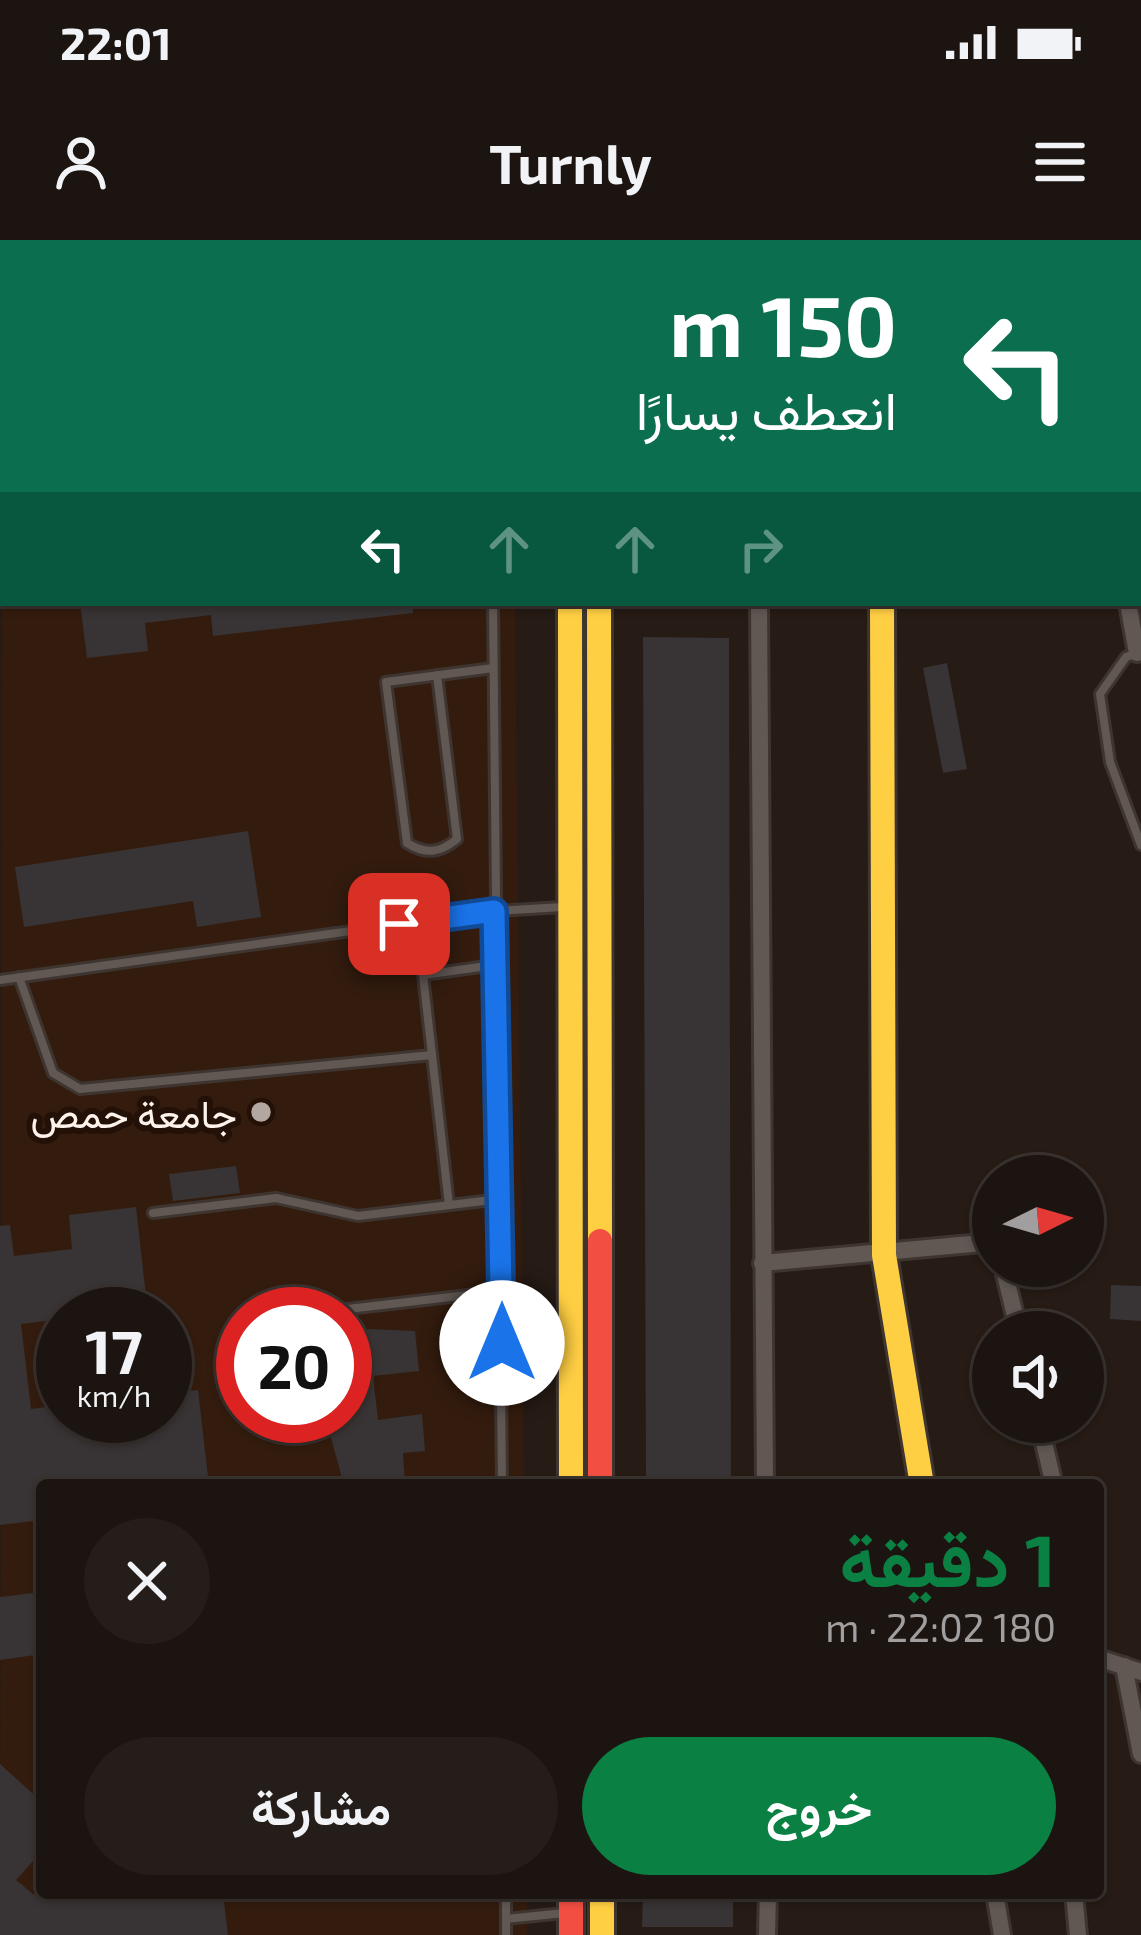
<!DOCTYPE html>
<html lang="ar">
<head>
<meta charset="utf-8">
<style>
	:root { --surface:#1c1410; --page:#251d19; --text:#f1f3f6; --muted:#a09e9f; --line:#3a3330; --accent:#0b8043 }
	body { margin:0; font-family:"Exo 2",Vazirmatn,sans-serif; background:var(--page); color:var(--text); direction:rtl; height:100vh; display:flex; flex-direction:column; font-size:45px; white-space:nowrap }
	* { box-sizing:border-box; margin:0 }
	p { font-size:39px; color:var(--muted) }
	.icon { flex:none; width:66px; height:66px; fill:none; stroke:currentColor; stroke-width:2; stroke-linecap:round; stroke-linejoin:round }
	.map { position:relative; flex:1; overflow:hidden; direction:ltr }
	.panel { position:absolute; left:36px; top:1239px; width:1068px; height:420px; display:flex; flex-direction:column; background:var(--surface); border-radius:12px; box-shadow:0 3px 9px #0004,0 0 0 3px var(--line); direction:rtl }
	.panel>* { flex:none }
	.hud { position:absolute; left:0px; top:0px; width:1143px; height:366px; box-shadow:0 3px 9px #0004,0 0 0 3px var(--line); direction:rtl; background:#0b6e4f; color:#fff; overflow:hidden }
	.needle { width:78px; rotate:85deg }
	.tools { position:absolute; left:972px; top:915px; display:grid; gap:24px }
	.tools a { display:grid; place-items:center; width:132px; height:132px; border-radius:50%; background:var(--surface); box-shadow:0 3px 9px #0004,0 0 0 3px var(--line); font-size:60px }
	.speed { position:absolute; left:36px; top:1047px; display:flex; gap:24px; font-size:60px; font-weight:700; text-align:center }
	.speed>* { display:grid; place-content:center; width:156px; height:156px; border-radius:50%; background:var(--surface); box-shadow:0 3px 9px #0004,0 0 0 3px var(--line); line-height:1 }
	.speed small { font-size:30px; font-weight:400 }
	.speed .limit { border:18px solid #d22; background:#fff; color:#111 }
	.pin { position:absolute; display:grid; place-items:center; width:102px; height:102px; color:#fff; margin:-51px; border-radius:24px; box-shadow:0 6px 18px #0006 }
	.me { position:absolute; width:132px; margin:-66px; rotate:0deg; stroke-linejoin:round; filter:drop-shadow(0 0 9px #0008) }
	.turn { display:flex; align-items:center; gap:42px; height:252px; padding:0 48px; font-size:54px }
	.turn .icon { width:156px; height:156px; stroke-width:2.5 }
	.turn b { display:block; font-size:84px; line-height:102px }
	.lanes { display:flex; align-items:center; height:114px; padding:0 48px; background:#0003; justify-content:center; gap:60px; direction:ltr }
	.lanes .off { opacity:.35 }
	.round { display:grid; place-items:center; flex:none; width:126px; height:126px; border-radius:63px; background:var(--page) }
	.overview { display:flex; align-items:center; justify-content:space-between; height:204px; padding:0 48px }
	h1 { font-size:72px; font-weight:700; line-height:90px; color:var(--accent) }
	.primary-button { display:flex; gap:24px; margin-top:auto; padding:24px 48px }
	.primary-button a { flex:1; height:138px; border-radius:72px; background:var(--accent); color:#fff; font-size:48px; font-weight:700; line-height:138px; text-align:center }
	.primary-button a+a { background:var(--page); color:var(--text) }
	.status { display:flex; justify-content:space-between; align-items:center; height:84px; padding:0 60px; background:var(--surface); direction:ltr }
	.status svg { height:33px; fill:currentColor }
	header { display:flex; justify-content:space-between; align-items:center; height:156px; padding:0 48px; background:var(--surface); font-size:54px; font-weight:700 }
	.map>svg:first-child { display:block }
	.built { fill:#331c0e; fill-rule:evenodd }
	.building { fill:#383334 }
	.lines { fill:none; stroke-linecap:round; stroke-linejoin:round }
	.lane-casing { stroke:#3e3531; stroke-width:14 }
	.street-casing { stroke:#3e3531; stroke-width:22 }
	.fast-casing { stroke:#3e3531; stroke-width:30 }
	.slow-casing { stroke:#3e3531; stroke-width:30 }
	.jam-casing { stroke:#3e3531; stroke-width:30 }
	.lane { stroke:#615853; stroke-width:8 }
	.street { stroke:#615853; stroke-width:16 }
	.fast { stroke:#16e098; stroke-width:24 }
	.slow { stroke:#ffcf43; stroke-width:24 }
	.jam { stroke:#f24e42; stroke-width:24 }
	.route-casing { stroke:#114b97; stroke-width:30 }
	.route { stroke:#1a73e8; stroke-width:21 }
	.poi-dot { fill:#b2a7a1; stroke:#231006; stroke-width:4.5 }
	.labels { text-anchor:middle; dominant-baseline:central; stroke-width:12; stroke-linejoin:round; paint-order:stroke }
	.poi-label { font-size:39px; fill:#fef2ec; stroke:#231006; text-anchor:end }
</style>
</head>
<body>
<div class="status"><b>22:01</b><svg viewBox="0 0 49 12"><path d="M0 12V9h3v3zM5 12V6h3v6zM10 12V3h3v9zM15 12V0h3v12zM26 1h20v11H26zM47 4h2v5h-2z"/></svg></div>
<header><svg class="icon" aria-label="menu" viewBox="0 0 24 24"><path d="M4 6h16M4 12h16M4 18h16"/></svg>Turnly<svg class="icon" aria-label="person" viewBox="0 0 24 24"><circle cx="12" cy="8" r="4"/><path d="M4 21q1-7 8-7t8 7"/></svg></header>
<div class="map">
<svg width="1141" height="1695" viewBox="0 0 1141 1695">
	<rect width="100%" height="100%" fill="#261b15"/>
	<!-- built -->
	<path class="built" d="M3 18V363H515L524 1245H42V1653H527V1695H0ZM63 1074H165V1176H63ZM243 1074H345V1176H243Z"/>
	<!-- building -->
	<g class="building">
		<path d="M80 363H412L413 373 213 396 211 375 145 383 148 411 87 418Z"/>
		<path d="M643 397 729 398 731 1245H646Z"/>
		<path d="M947 423 967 529 943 533 923 428Z"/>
		<path d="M248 591 261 677 197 687 193 661 24 687 15 627Z"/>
		<path d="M236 926 240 953 173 961 169 934Z"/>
		<path d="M136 967 148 1074H63V1079L21 1084 31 1169 63 1165V1176H165V1153L198 1150 209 1245H42V1280L0 1285V986L10 985 14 1016 72 1009 69 975Z"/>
		<path d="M1111 1045 1141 1046V1081L1110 1079Z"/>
		<path d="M370 1089 415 1091 419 1131 373 1136 378 1180 422 1174 425 1211 403 1213 405 1245H344L325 1176H345V1092Z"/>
		<path d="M42 1352V1414L0 1420V1357Z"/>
		<path d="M0 1524 42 1562V1611L16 1640 33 1654 223 1653 228 1695H0Z"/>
		<path d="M643 1653H733V1687H642Z"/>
	</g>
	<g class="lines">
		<!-- lane casing -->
		<g class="lane-casing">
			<g id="lane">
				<path d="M400 0 402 3"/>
				<path d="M0 58 3 57"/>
				<path d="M493 363 502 1245"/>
				<path d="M1138 413 1126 417 1100 454 1110 522 1141 605"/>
				<path d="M437 435 457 599C440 613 426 615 407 603L386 442 493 428"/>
				<path d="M19 737 53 833 80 849 432 815"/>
				<path d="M0 740 494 671 563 667"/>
				<path d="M449 965 423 735 494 725"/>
				<path d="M153 973 276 958 358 976 500 959"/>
				<path d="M305 1074 502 1051"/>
				<path d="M506 1679 564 1673"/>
				<path d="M506 1695V1653"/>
			</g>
		</g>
		<!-- street casing -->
		<g class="street-casing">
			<g id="street">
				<path d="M1140 187H1141"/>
				<path d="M759 363 765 1245"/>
				<path d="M1128 363 1137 413"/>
				<path d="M762 1023 993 1002"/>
				<path d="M1003 1026 1019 1092"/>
				<path d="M1039 1182 1054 1245"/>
				<path d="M1098 1418 1141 1432"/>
				<path d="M1124 1426 1141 1514"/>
				<path d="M995 1653 1002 1695"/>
				<path d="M1074 1653 1078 1695"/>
				<path d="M767 1695 768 1653"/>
			</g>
		</g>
		<!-- fast casing -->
		<g class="fast-casing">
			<g id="fast">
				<path d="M491 0 494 3"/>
				<path d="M582 0V3"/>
			</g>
		</g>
		<!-- slow casing -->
		<g class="slow-casing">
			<g id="slow">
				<path d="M864 0 865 3"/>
				<path d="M684 3 687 0"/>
				<path d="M570 363 571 1245"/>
				<path d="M599 363 600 1001"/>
				<path d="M882 363 884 1015 922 1245"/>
				<path d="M602 1653V1695"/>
			</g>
		</g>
		<!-- jam casing -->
		<g class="jam-casing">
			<g id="jam">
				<path d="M600 1001V1245"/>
				<path d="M571 1653V1695"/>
			</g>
		</g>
		<!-- lane -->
		<use href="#lane" class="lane"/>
		<!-- street -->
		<use href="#street" class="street"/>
		<!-- fast -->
		<use href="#fast" class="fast"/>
		<!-- slow -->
		<use href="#slow" class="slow"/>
		<!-- jam -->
		<use href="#jam" class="jam"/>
	</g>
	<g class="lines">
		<!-- route casing -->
		<g class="route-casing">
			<path id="route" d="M399 684 494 671 502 1103"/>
		</g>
		<!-- route -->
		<use href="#route" class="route"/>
	</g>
	<!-- markers -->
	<circle class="poi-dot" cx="261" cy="872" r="12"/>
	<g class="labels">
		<!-- poi labels -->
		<g class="poi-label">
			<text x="237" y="872">جامعة حمص</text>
		</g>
	</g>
</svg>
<div class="tools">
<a><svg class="needle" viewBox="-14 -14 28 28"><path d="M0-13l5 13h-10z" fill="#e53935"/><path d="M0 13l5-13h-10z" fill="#a09e9f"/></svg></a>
<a><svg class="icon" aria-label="sound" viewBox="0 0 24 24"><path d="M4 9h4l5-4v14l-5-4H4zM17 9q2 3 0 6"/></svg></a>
</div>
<div class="speed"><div>17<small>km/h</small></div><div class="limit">20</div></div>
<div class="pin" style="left:399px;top:684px;background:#d93025"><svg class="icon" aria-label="arrive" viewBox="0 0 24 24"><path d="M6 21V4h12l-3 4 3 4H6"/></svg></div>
<svg class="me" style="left:502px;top:1103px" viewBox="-20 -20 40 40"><circle r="19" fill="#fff"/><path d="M0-13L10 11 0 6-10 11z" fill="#1a73e8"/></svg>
<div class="hud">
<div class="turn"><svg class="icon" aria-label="left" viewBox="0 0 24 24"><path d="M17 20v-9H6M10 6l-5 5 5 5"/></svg><div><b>150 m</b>انعطف يسارًا</div></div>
<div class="lanes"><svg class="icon" aria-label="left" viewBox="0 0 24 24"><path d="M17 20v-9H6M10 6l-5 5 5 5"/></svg><svg class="icon off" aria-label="ahead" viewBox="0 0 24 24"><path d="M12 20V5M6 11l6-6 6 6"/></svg><svg class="icon off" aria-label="ahead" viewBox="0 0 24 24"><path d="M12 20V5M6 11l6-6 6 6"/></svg><svg class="icon off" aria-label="right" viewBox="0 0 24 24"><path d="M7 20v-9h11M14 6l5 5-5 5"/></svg></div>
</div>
<section class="panel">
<div class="overview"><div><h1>1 دقيقة</h1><p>180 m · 22:02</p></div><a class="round"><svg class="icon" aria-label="close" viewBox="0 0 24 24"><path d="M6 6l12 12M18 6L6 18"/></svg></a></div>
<div class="primary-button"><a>خروج</a><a>مشاركة</a></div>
</section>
</div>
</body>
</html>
